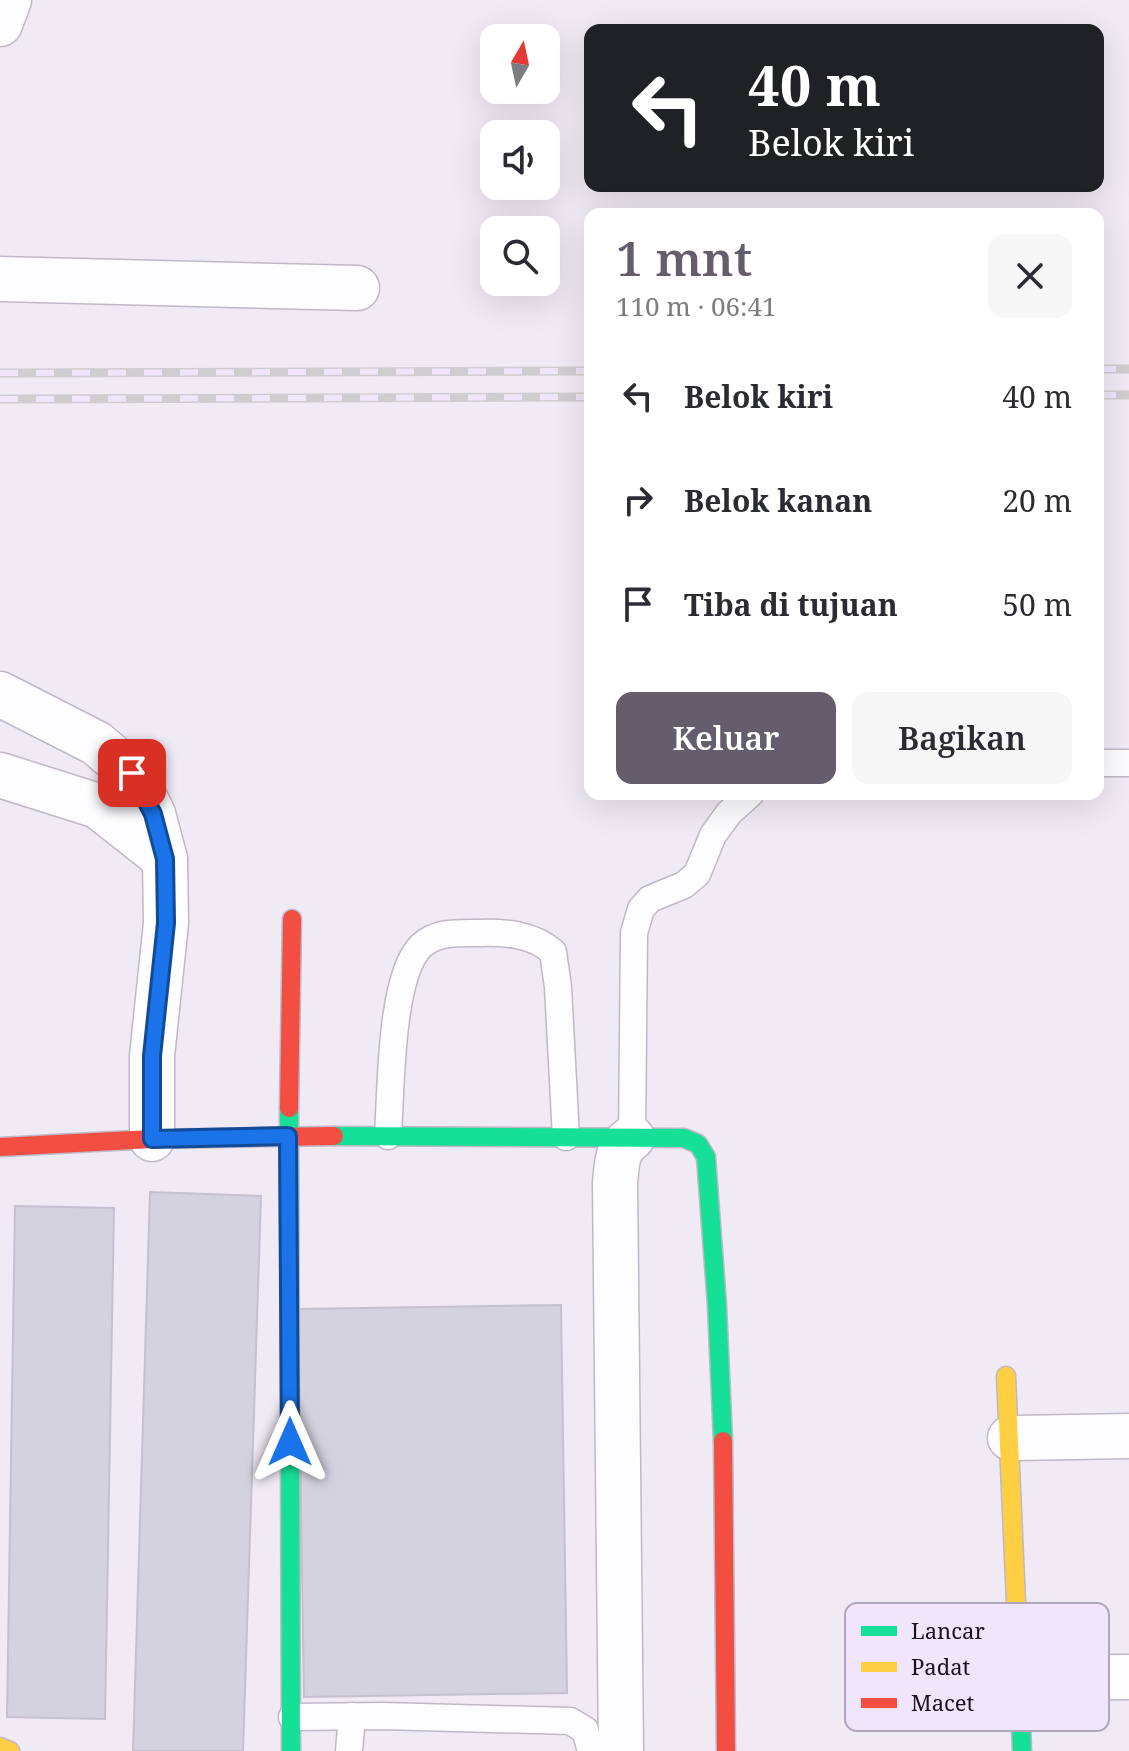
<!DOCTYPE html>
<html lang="id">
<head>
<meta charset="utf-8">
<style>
	:root { --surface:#fff; --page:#f7f7f7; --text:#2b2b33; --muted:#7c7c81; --accent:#655c6c }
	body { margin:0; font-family:"Noto Serif",serif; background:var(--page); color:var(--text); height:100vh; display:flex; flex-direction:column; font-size:30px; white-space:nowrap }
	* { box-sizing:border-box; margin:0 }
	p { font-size:26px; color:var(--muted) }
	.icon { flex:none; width:44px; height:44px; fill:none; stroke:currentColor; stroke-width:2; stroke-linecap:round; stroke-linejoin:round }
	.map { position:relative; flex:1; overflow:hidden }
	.side { position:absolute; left:584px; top:208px; width:520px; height:592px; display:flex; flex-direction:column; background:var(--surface); border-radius:16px; box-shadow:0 8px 32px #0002 }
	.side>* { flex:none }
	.guide { position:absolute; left:584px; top:24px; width:520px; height:168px; border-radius:16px; box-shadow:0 8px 32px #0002; background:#202124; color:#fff; overflow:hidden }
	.needle { width:52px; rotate:9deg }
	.tools { position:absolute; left:480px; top:24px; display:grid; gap:16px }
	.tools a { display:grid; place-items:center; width:80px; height:80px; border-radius:16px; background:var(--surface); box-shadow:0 8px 32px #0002; font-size:40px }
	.pin { position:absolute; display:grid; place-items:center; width:68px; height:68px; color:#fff; margin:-34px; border-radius:16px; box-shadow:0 4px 12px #0006 }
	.me { position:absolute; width:88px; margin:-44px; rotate:0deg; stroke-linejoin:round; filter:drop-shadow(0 0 6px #0008) }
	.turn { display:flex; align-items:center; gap:28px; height:168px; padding:0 32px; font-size:36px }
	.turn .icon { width:104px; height:104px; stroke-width:2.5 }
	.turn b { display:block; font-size:56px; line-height:68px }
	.round { display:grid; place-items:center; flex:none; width:84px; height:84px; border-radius:16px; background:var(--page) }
	.head { display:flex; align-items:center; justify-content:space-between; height:136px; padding:0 32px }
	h1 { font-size:48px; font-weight:600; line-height:60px; color:var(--accent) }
	.button { display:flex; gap:16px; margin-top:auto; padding:16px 32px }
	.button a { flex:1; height:92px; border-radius:16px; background:var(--accent); color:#fff; font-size:32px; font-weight:600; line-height:92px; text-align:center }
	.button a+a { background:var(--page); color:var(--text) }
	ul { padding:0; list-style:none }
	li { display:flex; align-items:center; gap:24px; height:104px; padding:0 32px }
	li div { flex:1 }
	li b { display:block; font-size:30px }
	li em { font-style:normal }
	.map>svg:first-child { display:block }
	.building { fill:#d5d2e0; stroke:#c4c0cf; stroke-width:2 }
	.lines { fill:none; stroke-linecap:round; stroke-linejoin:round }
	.lane-casing { stroke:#c0b8c7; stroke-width:29 }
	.street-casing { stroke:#c0b8c7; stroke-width:47 }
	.fast-casing { stroke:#c0b8c7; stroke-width:21 }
	.slow-casing { stroke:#c0b8c7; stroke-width:21 }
	.jam-casing { stroke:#c0b8c7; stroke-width:21 }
	.lane { stroke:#fdfcfe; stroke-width:26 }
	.street { stroke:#fdfcfe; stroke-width:44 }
	.fast { stroke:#16e098; stroke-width:18 }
	.slow { stroke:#ffcf43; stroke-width:18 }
	.jam { stroke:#f24e42; stroke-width:18 }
	.rail-casing { stroke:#cfcdd0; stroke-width:9 }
	.rail { stroke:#f0e5fa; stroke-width:6; stroke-dasharray:18; stroke-linecap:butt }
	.route-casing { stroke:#114b97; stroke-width:20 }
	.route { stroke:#1a73e8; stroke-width:14 }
	.key { fill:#f0e5fa; stroke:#b0a5b9; stroke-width:2 }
	.key-label { font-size:22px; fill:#1a1022 }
</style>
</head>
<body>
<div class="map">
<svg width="1129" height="1751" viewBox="0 0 1129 1751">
	<rect width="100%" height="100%" fill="#f0eaf5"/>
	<!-- building -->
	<g class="building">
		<path d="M150 1192 261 1196 243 1751H133Z"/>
		<path d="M15 1206 114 1208 105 1719 7 1717Z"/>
		<path d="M561 1305 567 1693 304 1697 298 1309Z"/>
	</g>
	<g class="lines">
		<!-- lane casing -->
		<g class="lane-casing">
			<g id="lane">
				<path d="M1098 763H1129"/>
				<path d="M388 1136C391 1091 390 976 421 946 437 931 459 933 479 933 505 932 533 934 553 952L558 987 566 1137"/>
				<path d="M632 1138 634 933 641 909 650 899 684 885 697 874 713 835 729 813 750 794"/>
				<path d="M292 1717 383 1716 570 1721 585 1730 591 1751"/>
				<path d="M349 1751 352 1716"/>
			</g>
		</g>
		<!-- street casing -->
		<g class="street-casing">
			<g id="street">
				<path d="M0 24 9 0"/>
				<path d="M0 279 357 288"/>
				<path d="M0 694 96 743 132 773 153 814 165 859 166 923 152 1056V1139"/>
				<path d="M0 775 98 806 165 859"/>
				<path d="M1010 1438 1129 1436"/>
				<path d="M1020 1678 1129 1677"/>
				<path d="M621 1751 615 1183C617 1165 616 1148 632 1138"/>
			</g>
		</g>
		<!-- fast casing -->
		<g class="fast-casing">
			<g id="fast">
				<path d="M289 1108 291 1751"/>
				<path d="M334 1136 684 1138 698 1144 706 1157 717 1305 723 1441"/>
				<path d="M1018 1648 1022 1751"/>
			</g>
		</g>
		<!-- slow casing -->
		<g class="slow-casing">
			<g id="slow">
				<path d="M1006 1376 1018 1648"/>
				<path d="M0 1747 10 1751"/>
			</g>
		</g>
		<!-- jam casing -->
		<g class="jam-casing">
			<g id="jam">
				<path d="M289 1108 292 919"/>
				<path d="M0 1147 152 1139 334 1136"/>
				<path d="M723 1441 726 1751"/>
			</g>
		</g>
		<!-- lane -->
		<use href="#lane" class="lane"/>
		<!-- street -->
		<use href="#street" class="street"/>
		<!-- fast -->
		<use href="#fast" class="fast"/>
		<!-- slow -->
		<use href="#slow" class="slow"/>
		<!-- jam -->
		<use href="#jam" class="jam"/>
		<!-- rail casing -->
		<g class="rail-casing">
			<g id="rail">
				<path d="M1098 369H1129"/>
				<path d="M0 373 590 371"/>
				<path d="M1098 395H1129"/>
				<path d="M0 399 590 397"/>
			</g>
		</g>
		<!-- rail -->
		<use href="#rail" class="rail"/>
	</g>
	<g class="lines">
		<!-- route casing -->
		<g class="route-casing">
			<path id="route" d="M132 773 153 814 165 859 166 923 152 1056V1139L288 1136 290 1442"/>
		</g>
		<!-- route -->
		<use href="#route" class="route"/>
	</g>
	<!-- legend -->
	<rect x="845" y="1603" width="264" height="128" rx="12" class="key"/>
	<rect x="861" y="1626" width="36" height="10" fill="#16e098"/>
	<rect x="861" y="1662" width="36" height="10" fill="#ffcf43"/>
	<rect x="861" y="1698" width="36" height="10" fill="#f24e42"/>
	<g class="key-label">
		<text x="911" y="1639">Lancar</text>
		<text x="911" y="1675">Padat</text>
		<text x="911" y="1711">Macet</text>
	</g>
</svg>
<div class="tools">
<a><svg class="needle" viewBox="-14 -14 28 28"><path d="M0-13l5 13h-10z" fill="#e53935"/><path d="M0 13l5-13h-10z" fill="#7c7c81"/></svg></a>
<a><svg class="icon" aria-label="sound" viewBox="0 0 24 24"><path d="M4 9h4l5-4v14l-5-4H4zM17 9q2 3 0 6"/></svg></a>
<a><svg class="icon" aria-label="search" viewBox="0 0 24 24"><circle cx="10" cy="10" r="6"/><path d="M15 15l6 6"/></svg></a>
</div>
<div class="pin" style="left:132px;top:773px;background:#d93025"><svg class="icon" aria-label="arrive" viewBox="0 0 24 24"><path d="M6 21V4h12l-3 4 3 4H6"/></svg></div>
<svg class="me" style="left:290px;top:1442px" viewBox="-20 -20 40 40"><path d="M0-17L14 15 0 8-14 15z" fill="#1a73e8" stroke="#fff" stroke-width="4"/></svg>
<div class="guide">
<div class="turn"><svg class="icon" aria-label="left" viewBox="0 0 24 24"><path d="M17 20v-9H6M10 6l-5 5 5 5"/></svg><div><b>40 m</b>Belok kiri</div></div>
</div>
<section class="side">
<div class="head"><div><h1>1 mnt</h1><p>110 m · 06:41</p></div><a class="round"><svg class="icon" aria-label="close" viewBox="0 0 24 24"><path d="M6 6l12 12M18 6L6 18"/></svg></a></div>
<ul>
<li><svg class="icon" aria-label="left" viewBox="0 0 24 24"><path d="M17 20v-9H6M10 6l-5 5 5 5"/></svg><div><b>Belok kiri</b></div><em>40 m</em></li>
<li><svg class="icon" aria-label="right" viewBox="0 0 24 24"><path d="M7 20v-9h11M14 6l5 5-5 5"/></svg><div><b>Belok kanan</b></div><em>20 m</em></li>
<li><svg class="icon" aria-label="arrive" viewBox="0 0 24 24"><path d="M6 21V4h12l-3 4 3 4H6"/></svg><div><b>Tiba di tujuan</b></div><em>50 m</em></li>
</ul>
<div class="button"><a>Keluar</a><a>Bagikan</a></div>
</section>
</div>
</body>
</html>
